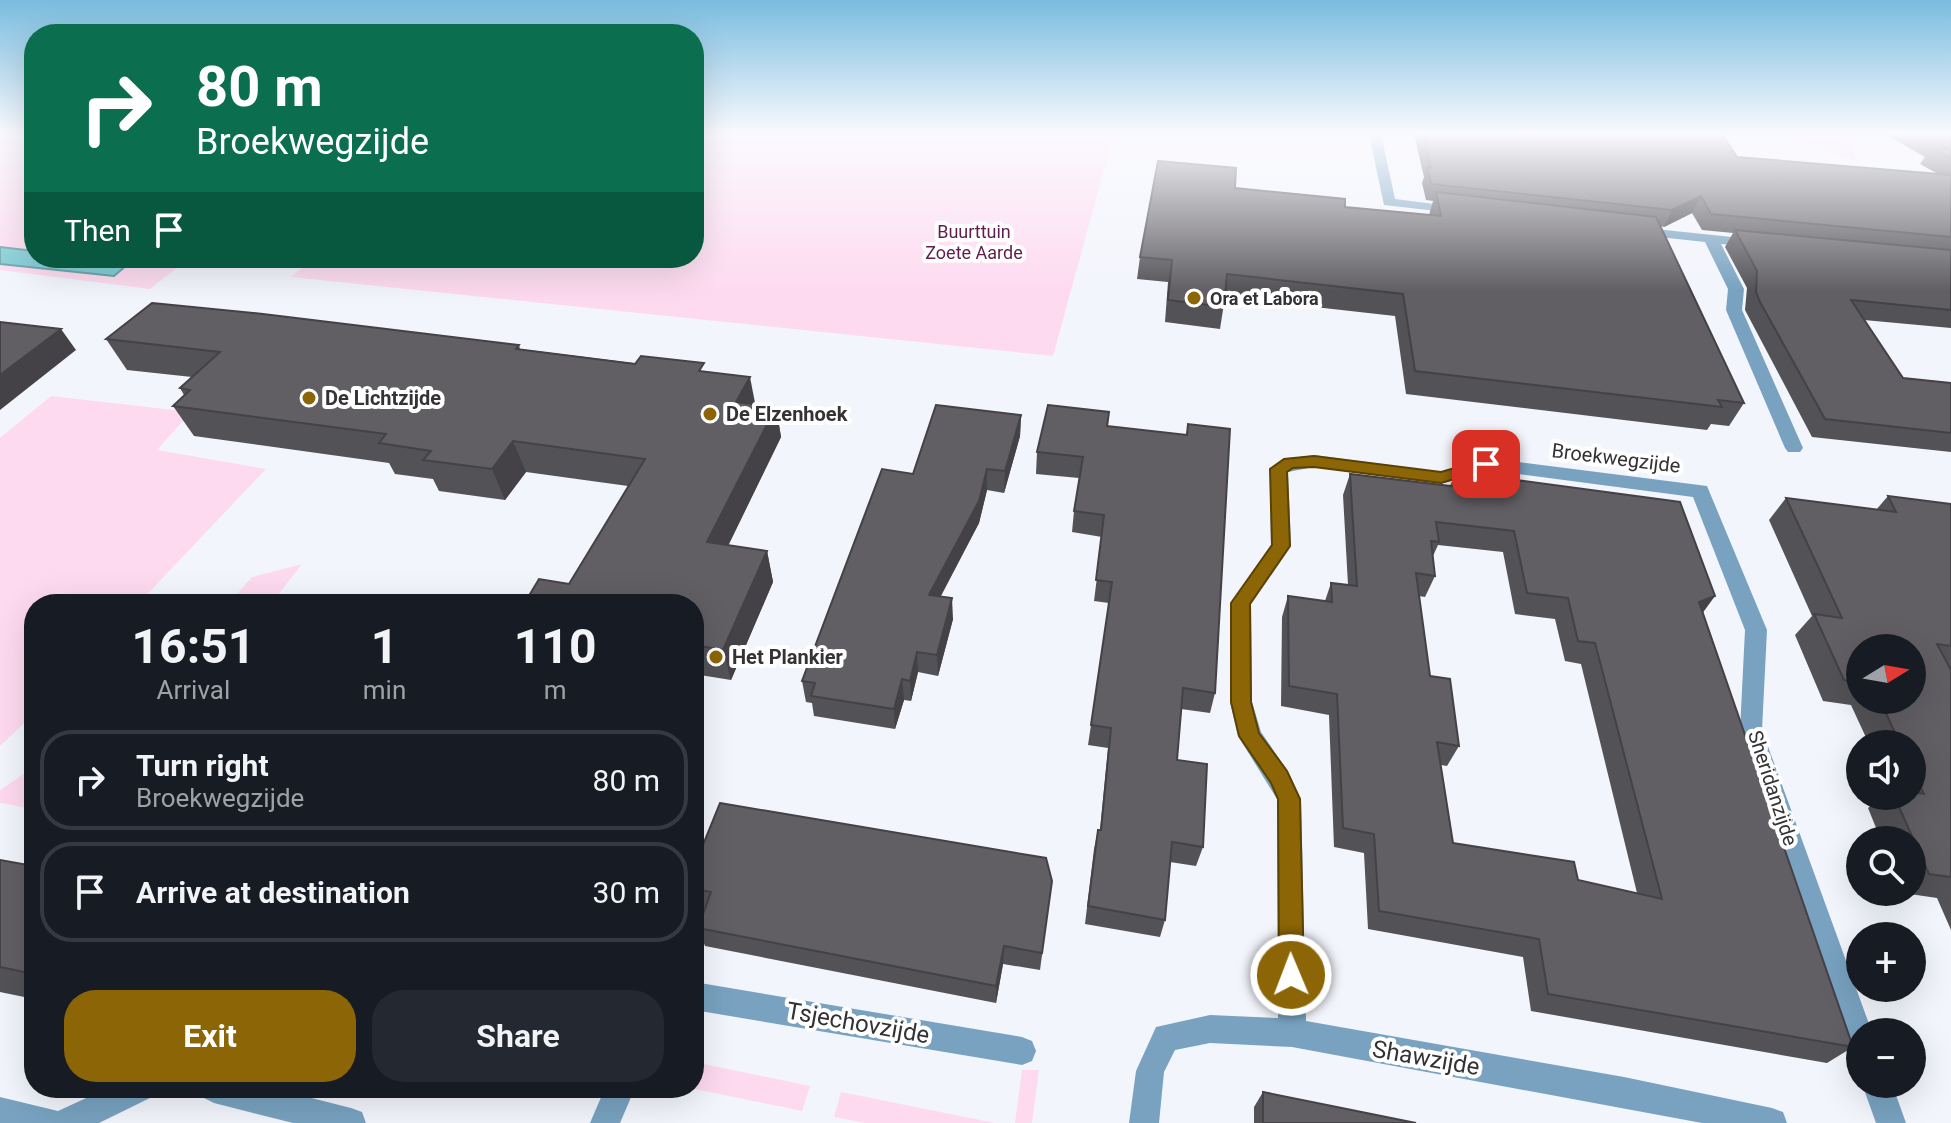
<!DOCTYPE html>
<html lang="en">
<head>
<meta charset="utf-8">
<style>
	:root { --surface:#171b24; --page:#242831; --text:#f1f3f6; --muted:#9ea1a6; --line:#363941; --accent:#8c6506 }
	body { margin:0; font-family:Roboto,sans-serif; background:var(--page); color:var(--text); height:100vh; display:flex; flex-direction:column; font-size:30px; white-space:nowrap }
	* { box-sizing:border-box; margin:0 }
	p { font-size:26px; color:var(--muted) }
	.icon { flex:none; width:44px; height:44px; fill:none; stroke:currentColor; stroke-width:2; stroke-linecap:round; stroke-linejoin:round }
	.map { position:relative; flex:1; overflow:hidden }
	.side { position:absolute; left:24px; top:594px; width:680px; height:504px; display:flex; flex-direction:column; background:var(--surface); border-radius:32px; box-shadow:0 8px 32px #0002 }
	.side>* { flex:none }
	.hud { position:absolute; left:24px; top:24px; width:680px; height:244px; border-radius:32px; box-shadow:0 8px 32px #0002; background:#0b6e4f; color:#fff; overflow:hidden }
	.needle { width:52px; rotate:79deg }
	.buttons { position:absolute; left:1846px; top:634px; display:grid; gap:16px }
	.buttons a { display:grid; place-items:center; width:80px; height:80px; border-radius:50%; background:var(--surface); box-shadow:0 8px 32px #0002; font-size:40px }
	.pin { position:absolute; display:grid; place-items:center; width:68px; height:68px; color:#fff; margin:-34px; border-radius:16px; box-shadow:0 4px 12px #0006 }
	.me { position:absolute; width:88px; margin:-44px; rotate:359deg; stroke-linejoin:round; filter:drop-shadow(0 0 6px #0008) }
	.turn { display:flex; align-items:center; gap:28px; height:168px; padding:0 40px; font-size:36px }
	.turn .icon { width:104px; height:104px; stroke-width:2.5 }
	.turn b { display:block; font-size:56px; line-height:68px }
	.then { display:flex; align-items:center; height:76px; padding:0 40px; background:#0003; gap:16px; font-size:30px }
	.eta { display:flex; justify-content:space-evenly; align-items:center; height:136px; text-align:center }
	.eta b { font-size:48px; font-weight:700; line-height:56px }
	.primary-button { display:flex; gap:16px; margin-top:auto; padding:16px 40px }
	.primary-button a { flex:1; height:92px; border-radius:32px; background:var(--accent); color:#fff; font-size:32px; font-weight:700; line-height:92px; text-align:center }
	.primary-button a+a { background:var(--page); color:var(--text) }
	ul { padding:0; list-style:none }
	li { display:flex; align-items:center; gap:24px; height:100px; margin:0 16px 12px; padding:0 24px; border:4px solid var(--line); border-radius:32px }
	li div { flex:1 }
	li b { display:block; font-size:30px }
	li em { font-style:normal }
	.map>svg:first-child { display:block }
	.green { fill:#fedaf0 }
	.water { fill:#74c8d2; stroke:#609ba3; stroke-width:2 }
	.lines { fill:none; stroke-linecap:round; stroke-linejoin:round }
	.minor { fill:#78a2c0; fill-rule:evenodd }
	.wall { fill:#535256; fill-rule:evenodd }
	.shaded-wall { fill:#444246 }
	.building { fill:#615f64; stroke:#444246; stroke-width:2; fill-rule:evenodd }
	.route { fill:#8c6506; stroke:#5b4204; stroke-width:2 }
	.poi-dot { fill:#8c6506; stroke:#fff; stroke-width:3 }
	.labels { text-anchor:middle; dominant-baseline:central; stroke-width:8; stroke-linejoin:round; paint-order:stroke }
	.far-park-label { font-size:18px; fill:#5f1d4d; stroke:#fff }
	.far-poi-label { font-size:18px; font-weight:bold; fill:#333336; stroke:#fff; text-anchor:start }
	.poi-label { font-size:20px; font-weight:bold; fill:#333336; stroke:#fff; text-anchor:start }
	.street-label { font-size:20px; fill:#333336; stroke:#fff }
	.near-street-label { font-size:24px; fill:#333336; stroke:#fff }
</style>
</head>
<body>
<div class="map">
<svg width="1951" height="1123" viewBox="0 0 1951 1123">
	<rect width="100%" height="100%" fill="#f3f5fc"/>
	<!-- green -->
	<g class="green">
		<path d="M0 134H34V258H189L150 289 0 270Z"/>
		<path d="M694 134H1080L1113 137 1053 356 291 277 314 258H694Z"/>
		<path d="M1776 134H1840L1861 163Z"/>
		<path d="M51 396 191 412 157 450 266 469 138 604H34V714L0 746V438Z"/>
		<path d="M302 564 271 604H228L252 577Z"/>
		<path d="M34 767V809L0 803V790Z"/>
		<path d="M694 1062 810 1086 802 1111 690 1088H694Z"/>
		<path d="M1022 1070H1039L1032 1123H1015Z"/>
		<path d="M841 1092 995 1123H865L834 1117Z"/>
	</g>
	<!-- water -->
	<path class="water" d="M0 247 34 251V258L133 260 114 276 0 264Z"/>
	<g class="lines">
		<!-- minor -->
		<g class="minor">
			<path d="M1369 134H1381L1395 199 1458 207 1465 211 1463 214 1384 205Z"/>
			<path d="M1636 227 1761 240 1763 243 1756 247 1721 244 1744 289 1742 310 1803 448 1800 452H1788L1785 448 1726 310 1728 289 1705 242 1631 234 1629 231Z"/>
			<path d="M1314 455 1441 472 1486 458 1707 486 1767 630 1762 730 1872 1032H1860V1051L1850 1047 1740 730 1745 630 1693 497 1487 470 1441 484 1314 467 1288 472 1291 546 1251 604 1252 702 1261 732 1287 770 1301 799 1306 1021 1624 1077 1772 1108 1783 1112 1787 1123H1702L1292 1047 1210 1043 1175 1050 1164 1072 1159 1123H1129L1136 1071 1156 1027 1210 1015 1278 1018 1277 799 1238 736 1230 702 1231 603 1271 545 1270 469 1284 459Z"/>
			<path d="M694 982 1022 1037 1032 1041 1036 1051 1032 1061 1022 1065 694 1010Z"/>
			<path d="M1862 1084H1892L1906 1123H1876Z"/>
			<path d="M108 1088H155L150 1098 99 1123H0V1097L58 1111Z"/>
			<path d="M199 1088H272L351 1108 362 1112 366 1123H293L214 1103 204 1098Z"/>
			<path d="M605 1088H635L620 1123H590Z"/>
		</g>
	</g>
	<!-- wall -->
	<g class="wall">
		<path d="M1414 134H1722L1737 157 1938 174 1920 164 1925 157 1885 134H1951V328L1864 320 1903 378 1951 383V452L1812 437 1745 310 1747 288 1725 247 1733 233 1702 230 1692 213 1664 227 1660 226 1744 403 1729 426 1711 424 1707 430 1406 394 1395 316 1225 297 1220 329 1165 322 1168 282 1137 279 1140 257 1235 188 1345 207 1429 215 1433 201 1426 200 1422 183 1424 177Z"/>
		<path d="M106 339 519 345 520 349 706 372 755 404 776 407 781 437 728 545 767 551 773 582 731 680 700 675 694 688V604L569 584 628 486 526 472 505 500 439 491 433 479 395 474 389 463 194 436 173 406 184 395 180 388 192 377 127 370Z"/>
		<path d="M1109 412 1108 426 1186 435 1188 424 1215 693 1210 713 1181 709 1177 760 1203 847 1196 866 1170 862 1165 920 1160 937 1085 924 1094 849 1098 830H1100L1108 748 1088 745 1109 603 1094 601 1102 537 1072 532 1074 511 1079 478 1036 474 1037 452Z"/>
		<path d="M1021 415 1020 436 1004 493 987 490 979 523 941 596 953 619 938 676 918 672 911 701 904 700 895 729 814 716 812 703 806 702 802 681 913 474Z"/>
		<path d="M1456 472 1703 612 1853 1047 1827 1063 1531 1011 1523 957 1368 929 1364 853 1334 847 1329 715 1281 706 1282 617 1288 596 1325 601 1331 583 1348 585 1343 495 1350 474 1450 486ZM1438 545 1503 552 1515 614 1555 619 1565 661 1581 664 1637 893 1578 880 1453 843 1441 765 1447 766 1459 746 1430 676 1419 596 1425 597 1435 576 1433 556Z"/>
		<path d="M1888 496 1951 504V930L1937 898 1903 893 1912 892V840H1881L1868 808 1882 796H1912V744H1869L1851 705 1823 701 1795 635 1812 616 1769 520 1786 498 1876 510ZM1860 648 1912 700H1860Z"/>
		<path d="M0 860 34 866V999L0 992Z"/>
		<path d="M694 867 1052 881 1040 970 1003 964 996 1003 705 946 698 928 705 908 694 906Z"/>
		<path d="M1263 1092 1416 1123H1254V1107Z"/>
	</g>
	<!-- shaded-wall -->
	<g class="shaded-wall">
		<path d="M1701 196 1692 213 1664 227 1672 210Z"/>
		<path d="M61 329 76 350 0 410V375Z"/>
		<path d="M750 377 756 408 736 402Z"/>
		<path d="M776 407 781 437 715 573 707 542Z"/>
		<path d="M1021 415 1020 436 1004 493 1005 471Z"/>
		<path d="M513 441 526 472 505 500 492 469Z"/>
		<path d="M987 469V490L979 523 930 616 929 595Z"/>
		<path d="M767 551 773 582 731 680 723 650Z"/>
		<path d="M1715 596 1699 618V602Z"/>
		<path d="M952 598 953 619 938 676 937 655Z"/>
		<path d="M917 652 918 672 911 701 910 681Z"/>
		<path d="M694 656 700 675 694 688Z"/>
		<path d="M902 679 904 700 895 729 894 709Z"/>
		<path d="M1004 946 1003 964 996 1003V986Z"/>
	</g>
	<!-- building -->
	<g class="building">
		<path d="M1423 134H1722L1737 157 1951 175V237L1711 214 1701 196 1672 210 1431 184 1427 167 1431 168Z"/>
		<path d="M1922 134H1951V159L1931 148 1949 149Z"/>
		<path d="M1158 161 1236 168 1235 188 1345 199V207L1441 216 1436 192 1656 217 1744 403 1718 400 1722 407 1415 371 1403 294 1227 274 1224 307 1168 300 1172 260 1140 257Z"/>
		<path d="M1735 230 1951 250V310L1851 300 1903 378 1951 383V433L1825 419 1760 302 1756 292 1757 271Z"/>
		<path d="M152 303 263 314 519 345 516 349 635 364 641 356 704 363 699 371 750 377 736 402 776 407 707 542 767 551 723 650 694 645V604H524L539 579 569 584 645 459 513 441 492 469 423 460 431 451 379 443 386 434 173 406 190 390 180 388 220 352 106 339Z"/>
		<path d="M0 322 61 329 0 375Z"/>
		<path d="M936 405 1021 415 1005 471 987 469 979 501 929 595 952 598 937 655 917 652 910 681 902 679 894 709 811 696 815 683 802 681 882 469 913 474Z"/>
		<path d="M1048 405 1109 412 1107 426 1187 435 1188 424 1230 429 1215 693 1183 688 1177 760 1207 764 1203 847 1172 842 1165 920 1088 906 1098 830H1101L1111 728 1091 725 1112 582 1096 580 1104 515 1074 511 1083 457 1037 452Z"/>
		<path d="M1456 472 1680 502 1715 596 1699 602 1853 1047 1548 994 1539 939 1379 911 1374 834 1343 828 1337 694 1289 686 1288 596 1332 602 1331 583 1357 586 1350 474 1459 487ZM1436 522 1514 531 1527 593 1568 598 1578 641 1595 643 1662 899 1578 880 1574 862 1453 843 1437 742 1459 746 1450 679 1430 676 1416 573 1435 576 1431 541 1439 542Z"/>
		<path d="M1888 496 1951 504V646L1937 644 1951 670V877L1929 874 1894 796H1912V792L1924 794 1912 769V744H1900L1880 700H1912V648H1860V682L1844 680 1814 614 1842 618 1786 498 1896 512Z"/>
		<path d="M720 803 1046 858 1052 881 1042 953 1004 946 996 986 698 928 711 892 694 889V867Z"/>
		<path d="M0 860 34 866V974L0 967Z"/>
		<path d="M1263 1092 1416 1123H1263Z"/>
	</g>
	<!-- sky -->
	<linearGradient id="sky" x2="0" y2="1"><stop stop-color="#79bcdf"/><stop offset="0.46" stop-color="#fafafe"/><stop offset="1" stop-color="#fafafe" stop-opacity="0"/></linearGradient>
	<rect width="1951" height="291" fill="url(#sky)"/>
	<!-- route -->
	<path class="route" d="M1314 456 1441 472 1486 459 1495 464 1492 468 1441 483 1314 467 1293 468 1287 472 1290 546 1250 604 1251 702 1259 733 1287 771 1300 799 1304 975 1300 983 1291 987 1283 983 1279 975 1278 799 1271 783 1239 736 1231 702V603L1272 545 1270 469 1284 459Z"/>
	<!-- markers -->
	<g class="poi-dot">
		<circle cx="1194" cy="298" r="8"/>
		<circle cx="309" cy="398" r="8"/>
		<circle cx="710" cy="414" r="8"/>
		<circle cx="716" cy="657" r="8"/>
	</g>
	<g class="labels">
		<!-- far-park labels -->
		<g class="far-park-label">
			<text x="974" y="231">Buurttuin<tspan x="974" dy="21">Zoete Aarde</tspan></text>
		</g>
		<!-- far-poi labels -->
		<g class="far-poi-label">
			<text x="1210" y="298">Ora et Labora</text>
		</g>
		<!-- poi labels -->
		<g class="poi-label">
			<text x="325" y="398">De Lichtzijde</text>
			<text x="726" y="414">De Elzenhoek</text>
			<text x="732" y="657">Het Plankier</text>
		</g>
		<!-- street labels -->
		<g class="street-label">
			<text transform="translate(1616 458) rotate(7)">Broekwegzijde</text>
			<text transform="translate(1773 788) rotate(72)">Sheridanzijde</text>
		</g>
		<!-- near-street labels -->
		<g class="near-street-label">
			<text transform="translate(858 1023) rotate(10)">Tsjechovzijde</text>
			<text transform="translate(1426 1058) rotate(10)">Shawzijde</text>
		</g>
	</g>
</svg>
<div class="buttons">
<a><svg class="needle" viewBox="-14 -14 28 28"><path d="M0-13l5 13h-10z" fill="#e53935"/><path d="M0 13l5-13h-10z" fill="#9ea1a6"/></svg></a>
<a><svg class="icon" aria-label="sound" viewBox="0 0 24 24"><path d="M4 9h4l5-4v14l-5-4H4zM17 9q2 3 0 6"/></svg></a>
<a><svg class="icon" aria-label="search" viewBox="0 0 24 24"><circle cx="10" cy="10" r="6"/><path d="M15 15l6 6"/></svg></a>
<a>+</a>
<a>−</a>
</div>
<div class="pin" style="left:1486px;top:464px;background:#d93025"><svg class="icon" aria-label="arrive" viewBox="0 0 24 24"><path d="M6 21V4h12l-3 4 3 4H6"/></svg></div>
<svg class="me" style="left:1291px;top:975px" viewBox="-20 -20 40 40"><circle r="17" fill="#8c6506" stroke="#fff" stroke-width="3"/><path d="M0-11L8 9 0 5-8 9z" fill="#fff"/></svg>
<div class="hud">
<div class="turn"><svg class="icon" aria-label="right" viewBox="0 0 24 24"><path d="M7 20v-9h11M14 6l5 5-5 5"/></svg><div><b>80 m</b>Broekwegzijde</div></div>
<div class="then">Then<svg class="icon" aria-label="arrive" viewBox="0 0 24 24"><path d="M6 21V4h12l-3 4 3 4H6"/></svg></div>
</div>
<section class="side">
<div class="eta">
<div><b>16:51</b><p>Arrival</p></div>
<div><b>1</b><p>min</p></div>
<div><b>110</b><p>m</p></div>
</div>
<ul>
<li><svg class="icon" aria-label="right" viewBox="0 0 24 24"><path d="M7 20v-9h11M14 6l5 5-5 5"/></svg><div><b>Turn right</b><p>Broekwegzijde</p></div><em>80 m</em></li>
<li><svg class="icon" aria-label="arrive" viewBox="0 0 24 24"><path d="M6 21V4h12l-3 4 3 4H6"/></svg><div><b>Arrive at destination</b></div><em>30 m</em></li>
</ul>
<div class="primary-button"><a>Exit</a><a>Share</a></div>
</section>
</div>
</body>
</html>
